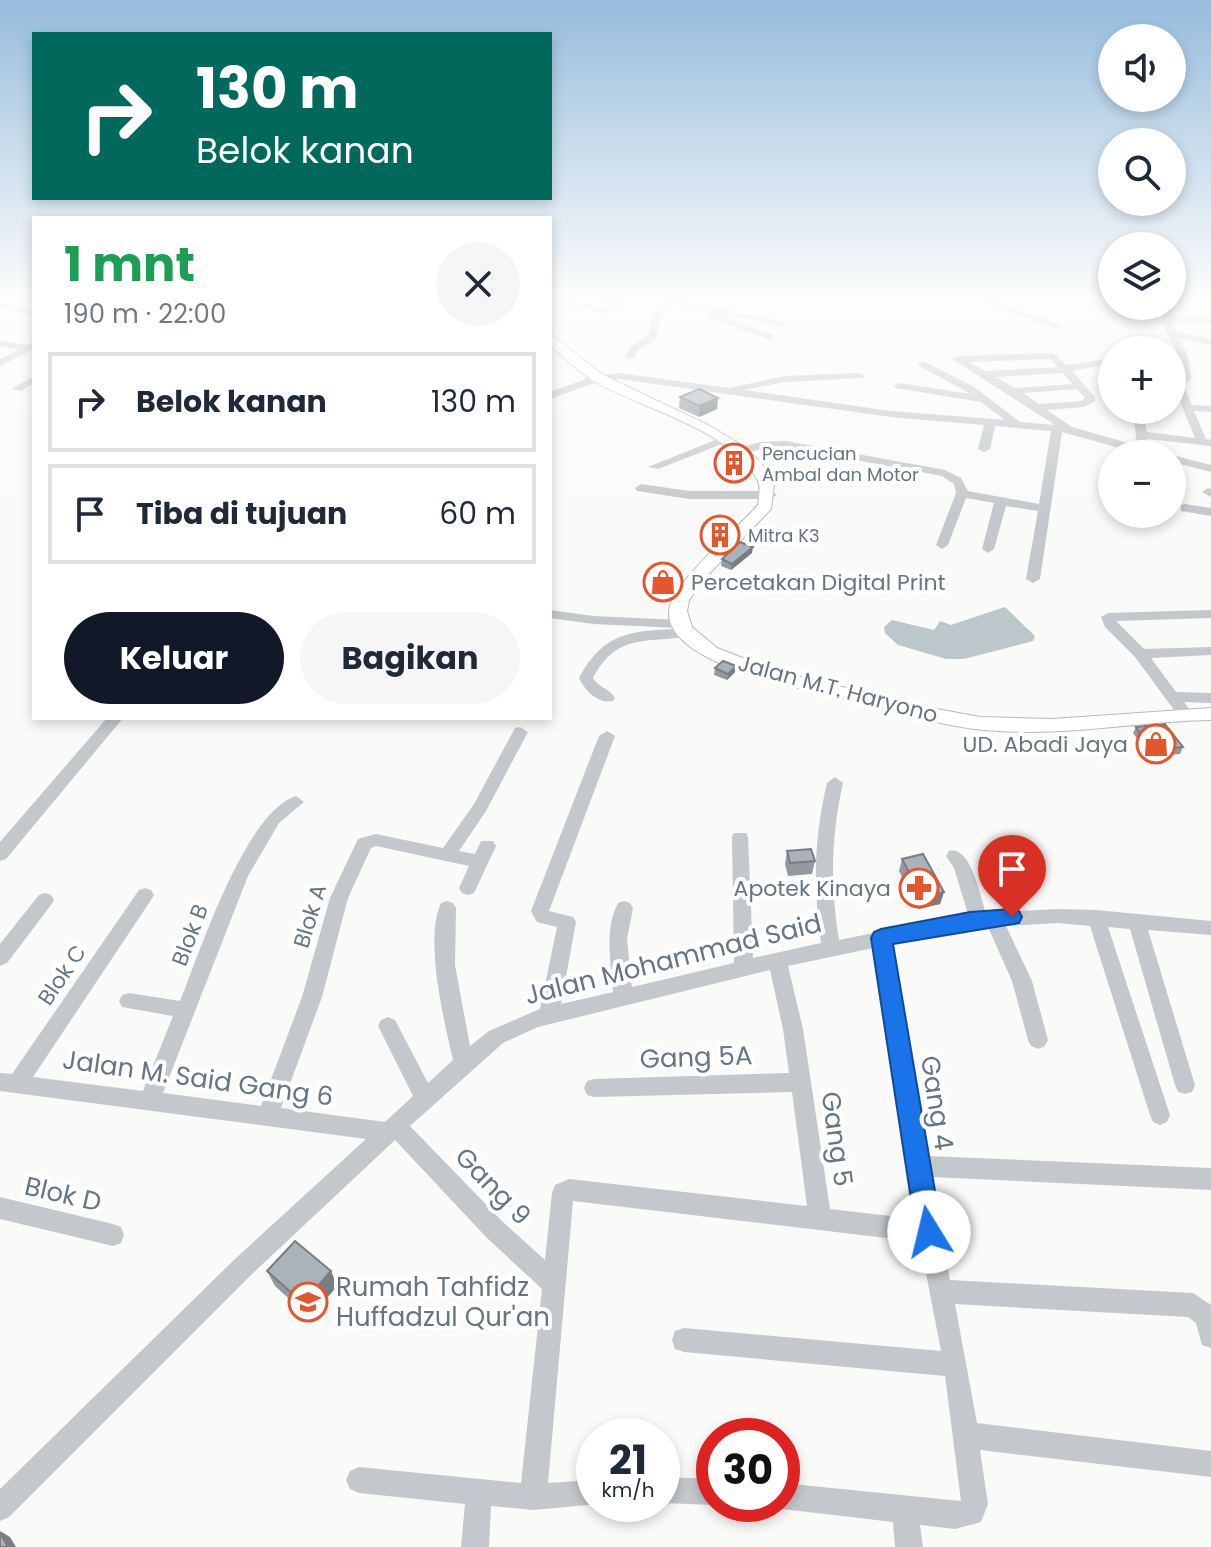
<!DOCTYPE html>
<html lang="id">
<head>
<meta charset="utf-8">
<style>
	:root { --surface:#fff; --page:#f6f6f7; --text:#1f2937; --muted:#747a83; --line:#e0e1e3; --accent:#111827 }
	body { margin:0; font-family:Poppins,sans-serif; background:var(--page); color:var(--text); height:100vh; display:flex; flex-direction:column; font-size:30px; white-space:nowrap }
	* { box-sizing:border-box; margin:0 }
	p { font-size:26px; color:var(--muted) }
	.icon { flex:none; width:44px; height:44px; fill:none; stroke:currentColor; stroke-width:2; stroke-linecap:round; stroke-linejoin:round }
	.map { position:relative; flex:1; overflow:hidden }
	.panel { position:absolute; left:32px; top:216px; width:520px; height:504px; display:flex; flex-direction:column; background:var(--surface); border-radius:0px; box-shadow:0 4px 12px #0003 }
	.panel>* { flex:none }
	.top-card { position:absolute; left:32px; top:32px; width:520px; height:168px; border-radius:0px; box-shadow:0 4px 12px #0003; background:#00695c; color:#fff; overflow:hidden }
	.fabs { position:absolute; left:1098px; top:24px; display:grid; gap:16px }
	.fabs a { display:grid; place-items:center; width:88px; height:88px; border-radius:50%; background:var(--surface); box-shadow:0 4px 12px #0003; font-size:40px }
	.speed { position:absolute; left:576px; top:1418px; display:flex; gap:16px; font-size:40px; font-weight:700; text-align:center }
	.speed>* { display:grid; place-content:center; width:104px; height:104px; border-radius:50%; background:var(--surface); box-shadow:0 4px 12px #0003; line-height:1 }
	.speed small { font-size:20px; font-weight:400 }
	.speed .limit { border:12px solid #d22; background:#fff; color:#111 }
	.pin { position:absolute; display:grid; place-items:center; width:68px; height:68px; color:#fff; margin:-82px -34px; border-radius:50% 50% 50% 0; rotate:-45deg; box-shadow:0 0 8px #0007 }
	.pin .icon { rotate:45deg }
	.me { position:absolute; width:88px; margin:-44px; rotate:351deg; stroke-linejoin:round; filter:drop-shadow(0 0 6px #0008) }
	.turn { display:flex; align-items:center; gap:28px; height:168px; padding:0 32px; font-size:36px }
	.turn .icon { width:104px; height:104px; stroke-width:2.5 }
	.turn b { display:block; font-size:56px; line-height:68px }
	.round { display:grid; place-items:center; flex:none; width:84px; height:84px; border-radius:42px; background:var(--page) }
	.summary { display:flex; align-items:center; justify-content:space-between; height:136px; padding:0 32px }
	h1 { font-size:48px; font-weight:700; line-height:60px; color:#1e9e55 }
	.primary-button { display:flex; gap:16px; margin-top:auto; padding:16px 32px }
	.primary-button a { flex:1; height:92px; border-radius:48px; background:var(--accent); color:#fff; font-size:32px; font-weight:700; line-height:92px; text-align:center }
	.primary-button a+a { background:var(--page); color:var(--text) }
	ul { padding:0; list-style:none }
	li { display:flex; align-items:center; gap:24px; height:100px; margin:0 16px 12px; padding:0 16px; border:4px solid var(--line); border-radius:0px }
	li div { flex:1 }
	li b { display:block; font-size:30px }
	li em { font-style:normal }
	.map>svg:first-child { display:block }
	.water { fill:#bbc7cb }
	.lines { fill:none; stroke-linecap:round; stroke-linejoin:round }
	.major-casing { stroke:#b5babe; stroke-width:2 }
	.minor { fill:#c3c8cc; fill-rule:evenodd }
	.major { fill:#fff; fill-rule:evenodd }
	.wall { fill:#929a9f }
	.shaded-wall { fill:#777d82 }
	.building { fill:#aab3b9; stroke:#777d82; stroke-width:2 }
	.route { fill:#1a73e8; stroke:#114b97; stroke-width:2 }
	.labels { text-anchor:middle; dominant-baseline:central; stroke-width:8; stroke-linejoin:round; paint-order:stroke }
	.far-poi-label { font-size:18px; fill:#657683; stroke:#fff; text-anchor:start }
	.poi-label { font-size:22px; fill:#657683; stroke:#fff; text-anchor:end }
	.street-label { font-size:22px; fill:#657683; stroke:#fff }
	.near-street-label { font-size:26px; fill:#657683; stroke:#fff }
	.near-poi-label { font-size:26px; fill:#657683; stroke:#fff; text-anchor:start }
</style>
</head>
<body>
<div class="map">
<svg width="1211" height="1547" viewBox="0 0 1211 1547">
	<rect width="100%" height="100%" fill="#fafaf8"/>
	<!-- water -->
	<path class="water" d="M1005 607 1035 636 1033 641 964 659H946L898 645 885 633 884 627 892 620 934 630 940 621 951 625Z"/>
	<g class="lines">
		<!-- major casing -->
		<g class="major-casing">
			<path id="major" d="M550 334 603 375 710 426 738 443 760 461 774 485 771 509 707 576 689 600 687 611 692 627 717 648 776 671 926 707 980 717 1052 719 1211 708V720C1140 721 1070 736 999 731 948 729 900 712 851 700 813 691 665 666 669 611 672 582 738 528 758 505 759 497 761 488 758 481 734 430 639 408 592 380 577 370 563 357 550 345Z"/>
		</g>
		<!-- minor -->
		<g class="minor">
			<path d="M550 299H564L605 308 620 299H631L606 314 551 301Z"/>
			<path d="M658 299H675L787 323 782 326 718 313 773 335 775 337 770 340 709 318 710 311 675 304 661 316 656 339 638 350 634 358H626L625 356 631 346 648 336 652 316 666 302Z"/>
			<path d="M978 299H990L1062 326 1054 328Z"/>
			<path d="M0 302 34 309V315L0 308Z"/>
			<path d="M1172 304 1175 306 1172 317H1211V323H1173L1175 331 1211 339V345L1179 338 1188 356 1191 379 1183 385 1192 405 1211 406V412L1194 411 1206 439 1211 440V446L1147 439 1146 448 1160 454H1133L1134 452 1062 432 1040 579 1033 583 1026 579 1038 511 1006 506 994 549 988 553 982 549 994 503 966 498 948 545 942 549 936 545 956 493 954 484 942 476 786 447 742 452 736 449 761 442 786 441 945 470 961 478 968 491 1039 504 1051 431 995 426 990 449 984 452 978 449 984 425 891 417 619 379 600 381 550 399V392L594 376 619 373 729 388 785 376 859 373 864 376 863 378 785 382 744 390 891 411 1005 420 981 402 895 388 894 386 899 383 971 394 919 366 918 364 923 361 976 388 1020 422 1055 425 952 359 957 356 1053 353 1066 365 1100 360 1112 362V368L1100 366 1072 371 1095 397V401L1084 407 1047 410 1072 427 1135 445 1136 435 1132 410H1142L1147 432 1195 438 1173 385 1174 380 1181 377C1180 368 1180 359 1176 350 1167 331 1159 329 1165 306H1172ZM1050 359 1058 367 985 371 969 362ZM1063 373 1072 384 1015 388 995 377ZM1077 389 1085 398 1081 401 1039 404 1023 393Z"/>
			<path d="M0 340 26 345 34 342V349L0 366V359L18 350 0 346Z"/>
			<path d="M34 376V383L21 391 12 389Z"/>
			<path d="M723 437 729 440 727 442 658 469 648 467Z"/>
			<path d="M1172 455 1211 465V472L1172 462Z"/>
			<path d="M641 484 689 491H771L777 495 771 499H689L637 491 635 488Z"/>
			<path d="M1208 488 1211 489V497L1202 492Z"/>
			<path d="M1185 504 1211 508V516L1181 511V505Z"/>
			<path d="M550 610 593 616 679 620 686 624 679 628 593 624 550 618Z"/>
			<path d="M1211 610V618L1116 621 1144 649 1211 647V655L1151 658 1176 692 1211 693V703L1184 702 1193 714 1185 719 1180 718 1135 657 1105 627 1101 617 1108 613Z"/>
			<path d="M688 628 693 629 695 632 693 635C649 645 619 630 593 678 598 687 610 689 615 698L613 701C598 704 585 691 579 678 607 627 636 632 688 628Z"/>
			<path d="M107 718H123L6 859 0 861V842Z"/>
			<path d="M520 727 528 732 486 811 459 851 475 854 481 841H493L496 846 474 893 468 895 462 893 459 888 469 866 376 846 371 848 348 898 322 997 281 1108 385 1122 413 1096 378 1026 381 1020 388 1017 395 1020 428 1083 453 1060C444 1021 424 939 441 903L447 901 453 903 456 908 455 965 470 1046 489 1031 540 1009 557 927 537 922 531 911 599 736 607 731 615 736 549 911 573 917 576 922 561 1004 613 992C611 963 604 930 618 903L624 901 630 903 633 908 627 939 632 987 734 963 732 837 734 833H746L748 837 753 958 821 943C813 888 814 837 827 783L835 777 843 783C831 836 830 886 839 940L968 914 954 868 946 856 949 851C971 845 980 896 986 913L1058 909 1096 910 1211 921V935L1148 930 1195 1085 1192 1092 1185 1094 1178 1092 1175 1085 1130 929 1108 927 1170 1115 1167 1122 1160 1125 1153 1122 1150 1115 1090 926 1058 923 1006 926 1032 981 1048 1040 1045 1046 1038 1049 1031 1046 1028 1040 1012 981 988 927 970 928 891 944 927 1156 1211 1168V1190L931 1177 950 1280 1193 1293 1211 1305V1348L1202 1345 1196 1323 1188 1317 955 1304 977 1423 1211 1451V1477L980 1450 988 1504 981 1522 955 1529 920 1525 923 1547H895L893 1522 782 1509 773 1505 782 1504V1483L961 1501 945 1376 684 1352 675 1349 672 1340 675 1331 684 1328 941 1351 920 1242 573 1201 548 1483 594 1480V1504H599L533 1510 491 1506 489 1547H461L465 1504 359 1493 350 1489 346 1480 350 1471 359 1467 521 1483 542 1289 487 1238 395 1140 251 1275 9 1517 0 1521V1489L235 1259 366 1139 0 1091V1073L12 1074 139 890 145 888 151 890 154 895 151 900 33 1077 143 1091 173 1016 122 1007 119 1001 122 995 129 993 180 1001C200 952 245 812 296 796L304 802 279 823 248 876 163 1093 261 1106 302 997 330 898 358 839 376 834 443 848 474 804 515 728ZM873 948 916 1219 830 1209 803 1029 788 966ZM770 970 783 1029 789 1073 594 1079 587 1081 584 1088 587 1095 594 1097 792 1092 807 1206 569 1179 555 1185 552 1193 545 1260 503 1222 410 1126 503 1043 538 1027Z"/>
			<path d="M45 893 51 895 54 900 51 905 7 963 0 966V944L39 895Z"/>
			<path d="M0 1197 113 1224 121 1227 124 1235 121 1243 113 1246 0 1219Z"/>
			<path d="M662 1477 714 1479V1504H717L714 1505 662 1503Z"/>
		</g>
		<!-- major -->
		<use href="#major" class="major"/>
	</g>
	<!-- wall -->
	<g class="wall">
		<path d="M595 299H615L608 303 595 300Z"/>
		<path d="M680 397 718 398 717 409 699 417 679 408Z"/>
		<path d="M752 553 731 570 721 566 722 559Z"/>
		<path d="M715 668 735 672 727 680 714 675Z"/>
		<path d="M1136 727 1183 747 1180 754 1150 757 1133 733Z"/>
		<path d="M787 851 815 861 812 874 788 876 785 864Z"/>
		<path d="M902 859 944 892 940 904 918 909 899 871Z"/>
		<path d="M267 1271H331L337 1286 310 1318 275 1286Z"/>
	</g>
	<!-- shaded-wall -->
	<g class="shaded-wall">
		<path d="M718 398 717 409 699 417V406Z"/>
		<path d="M753 547 752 553 731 570 732 564Z"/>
		<path d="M736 666 735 672 727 680 728 674Z"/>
		<path d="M944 892 940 904 918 909 922 897Z"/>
		<path d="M331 1271 337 1286 310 1318 303 1303Z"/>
		<path d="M0 1531 10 1537 16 1547H8Z"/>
	</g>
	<!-- building -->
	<g class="building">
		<path d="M699 389 718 398 699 406 680 397Z"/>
		<path d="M740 542 753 547 732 564 722 559Z"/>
		<path d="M723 661 736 666 728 674 715 668Z"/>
		<path d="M1165 724 1183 747 1153 751 1136 727Z"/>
		<path d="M811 849 815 861 790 863 787 851Z"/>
		<path d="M923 854 944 892 922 897 902 859Z"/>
		<path d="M295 1241 331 1271 303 1303 267 1271Z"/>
		<path d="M0 1533 8 1547H0Z"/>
	</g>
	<!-- sky -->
	<linearGradient id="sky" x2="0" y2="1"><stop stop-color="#96bcdc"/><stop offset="0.58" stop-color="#fdfdfc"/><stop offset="1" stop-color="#fdfdfc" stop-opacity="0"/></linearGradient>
	<rect width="1211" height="515" fill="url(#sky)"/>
	<!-- route -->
	<path class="route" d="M1012 909 1019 911 1022 917 1019 923 893 944 942 1232 938 1241 929 1245 920 1241 916 1232 871 938 874 932 881 929 970 912Z"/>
	<!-- icons -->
	<defs>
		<g id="building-ring" transform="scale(2)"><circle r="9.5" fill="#fff" stroke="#e4572e" stroke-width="1.5"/><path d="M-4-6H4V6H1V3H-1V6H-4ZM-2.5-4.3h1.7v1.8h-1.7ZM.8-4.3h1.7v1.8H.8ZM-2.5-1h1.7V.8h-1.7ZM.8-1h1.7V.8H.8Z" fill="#e4572e"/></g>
		<g id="shop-ring" transform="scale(2)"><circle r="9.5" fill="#fff" stroke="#e4572e" stroke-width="1.5"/><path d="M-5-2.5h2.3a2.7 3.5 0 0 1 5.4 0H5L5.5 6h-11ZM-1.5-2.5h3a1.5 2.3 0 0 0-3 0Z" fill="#e4572e"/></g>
		<g id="pharmacy-ring" transform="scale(2)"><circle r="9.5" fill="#fff" stroke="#e4572e" stroke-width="1.5"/><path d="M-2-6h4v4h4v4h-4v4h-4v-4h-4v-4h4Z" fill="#e4572e"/></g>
		<g id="school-ring" transform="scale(2)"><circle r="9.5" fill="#fff" stroke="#e4572e" stroke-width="1.5"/><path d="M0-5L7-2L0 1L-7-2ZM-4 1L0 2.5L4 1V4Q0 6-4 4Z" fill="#e4572e"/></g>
	</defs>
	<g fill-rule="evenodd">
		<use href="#building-ring" x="734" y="463"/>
		<use href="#building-ring" x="720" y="535"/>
		<use href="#shop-ring" x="663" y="582"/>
		<use href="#shop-ring" x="1156" y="744"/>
		<use href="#pharmacy-ring" x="919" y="888"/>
		<use href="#school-ring" x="308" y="1302"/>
	</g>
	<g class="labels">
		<!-- far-poi labels -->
		<g class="far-poi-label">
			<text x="762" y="453">Pencucian<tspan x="762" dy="21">Ambal dan Motor</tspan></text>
			<text x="748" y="535">Mitra K3</text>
		</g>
		<!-- poi labels -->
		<g class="poi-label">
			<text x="691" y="582" text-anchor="start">Percetakan Digital Print</text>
			<text x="1128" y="744">UD. Abadi Jaya</text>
			<text x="891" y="888">Apotek Kinaya</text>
		</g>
		<!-- street labels -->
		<g class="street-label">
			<text transform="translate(838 689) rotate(15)">Jalan M.T. Haryono</text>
			<text transform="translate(310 916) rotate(-73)">Blok A</text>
			<text transform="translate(190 935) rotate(-69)">Blok B</text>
			<text transform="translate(62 975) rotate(-56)">Blok C</text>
		</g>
		<!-- near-street labels -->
		<g class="near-street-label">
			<text transform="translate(673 959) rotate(-14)">Jalan Mohammad Said</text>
			<text transform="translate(696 1057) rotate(-2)">Gang 5A</text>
			<text transform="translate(198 1078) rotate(8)">Jalan M. Said Gang 6</text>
			<text transform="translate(937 1103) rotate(81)">Gang 4</text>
			<text transform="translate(837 1139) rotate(82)">Gang 5</text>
			<text transform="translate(493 1186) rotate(46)">Gang 9</text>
			<text transform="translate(63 1194) rotate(13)">Blok D</text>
		</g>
		<!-- near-poi labels -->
		<g class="near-poi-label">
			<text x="336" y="1287">Rumah Tahfidz<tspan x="336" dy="30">Huffadzul Qur'an</tspan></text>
		</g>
	</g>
</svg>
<div class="fabs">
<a><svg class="icon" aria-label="sound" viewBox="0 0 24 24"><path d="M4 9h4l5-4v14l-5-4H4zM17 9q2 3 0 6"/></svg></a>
<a><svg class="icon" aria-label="search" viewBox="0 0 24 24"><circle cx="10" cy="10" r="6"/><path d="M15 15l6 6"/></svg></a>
<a><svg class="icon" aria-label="layers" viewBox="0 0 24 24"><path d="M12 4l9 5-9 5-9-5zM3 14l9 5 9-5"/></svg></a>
<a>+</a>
<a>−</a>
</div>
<div class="speed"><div>21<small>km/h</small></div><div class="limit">30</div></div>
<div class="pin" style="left:1012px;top:917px;background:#d93025"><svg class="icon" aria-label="arrive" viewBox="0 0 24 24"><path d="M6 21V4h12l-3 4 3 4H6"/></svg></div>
<svg class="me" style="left:929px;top:1232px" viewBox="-20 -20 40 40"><circle r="19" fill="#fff"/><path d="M0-13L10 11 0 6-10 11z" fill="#1a73e8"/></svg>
<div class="top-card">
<div class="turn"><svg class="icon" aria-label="right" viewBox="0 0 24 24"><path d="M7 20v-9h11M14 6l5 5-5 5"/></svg><div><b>130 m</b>Belok kanan</div></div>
</div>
<section class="panel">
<div class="summary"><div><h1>1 mnt</h1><p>190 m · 22:00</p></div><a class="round"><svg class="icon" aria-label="close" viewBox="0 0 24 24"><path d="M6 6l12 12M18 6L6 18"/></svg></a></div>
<ul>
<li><svg class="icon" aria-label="right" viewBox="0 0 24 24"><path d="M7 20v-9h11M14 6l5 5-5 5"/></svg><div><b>Belok kanan</b></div><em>130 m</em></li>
<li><svg class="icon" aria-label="arrive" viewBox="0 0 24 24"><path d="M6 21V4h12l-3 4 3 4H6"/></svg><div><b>Tiba di tujuan</b></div><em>60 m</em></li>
</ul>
<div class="primary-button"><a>Keluar</a><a>Bagikan</a></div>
</section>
</div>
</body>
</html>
